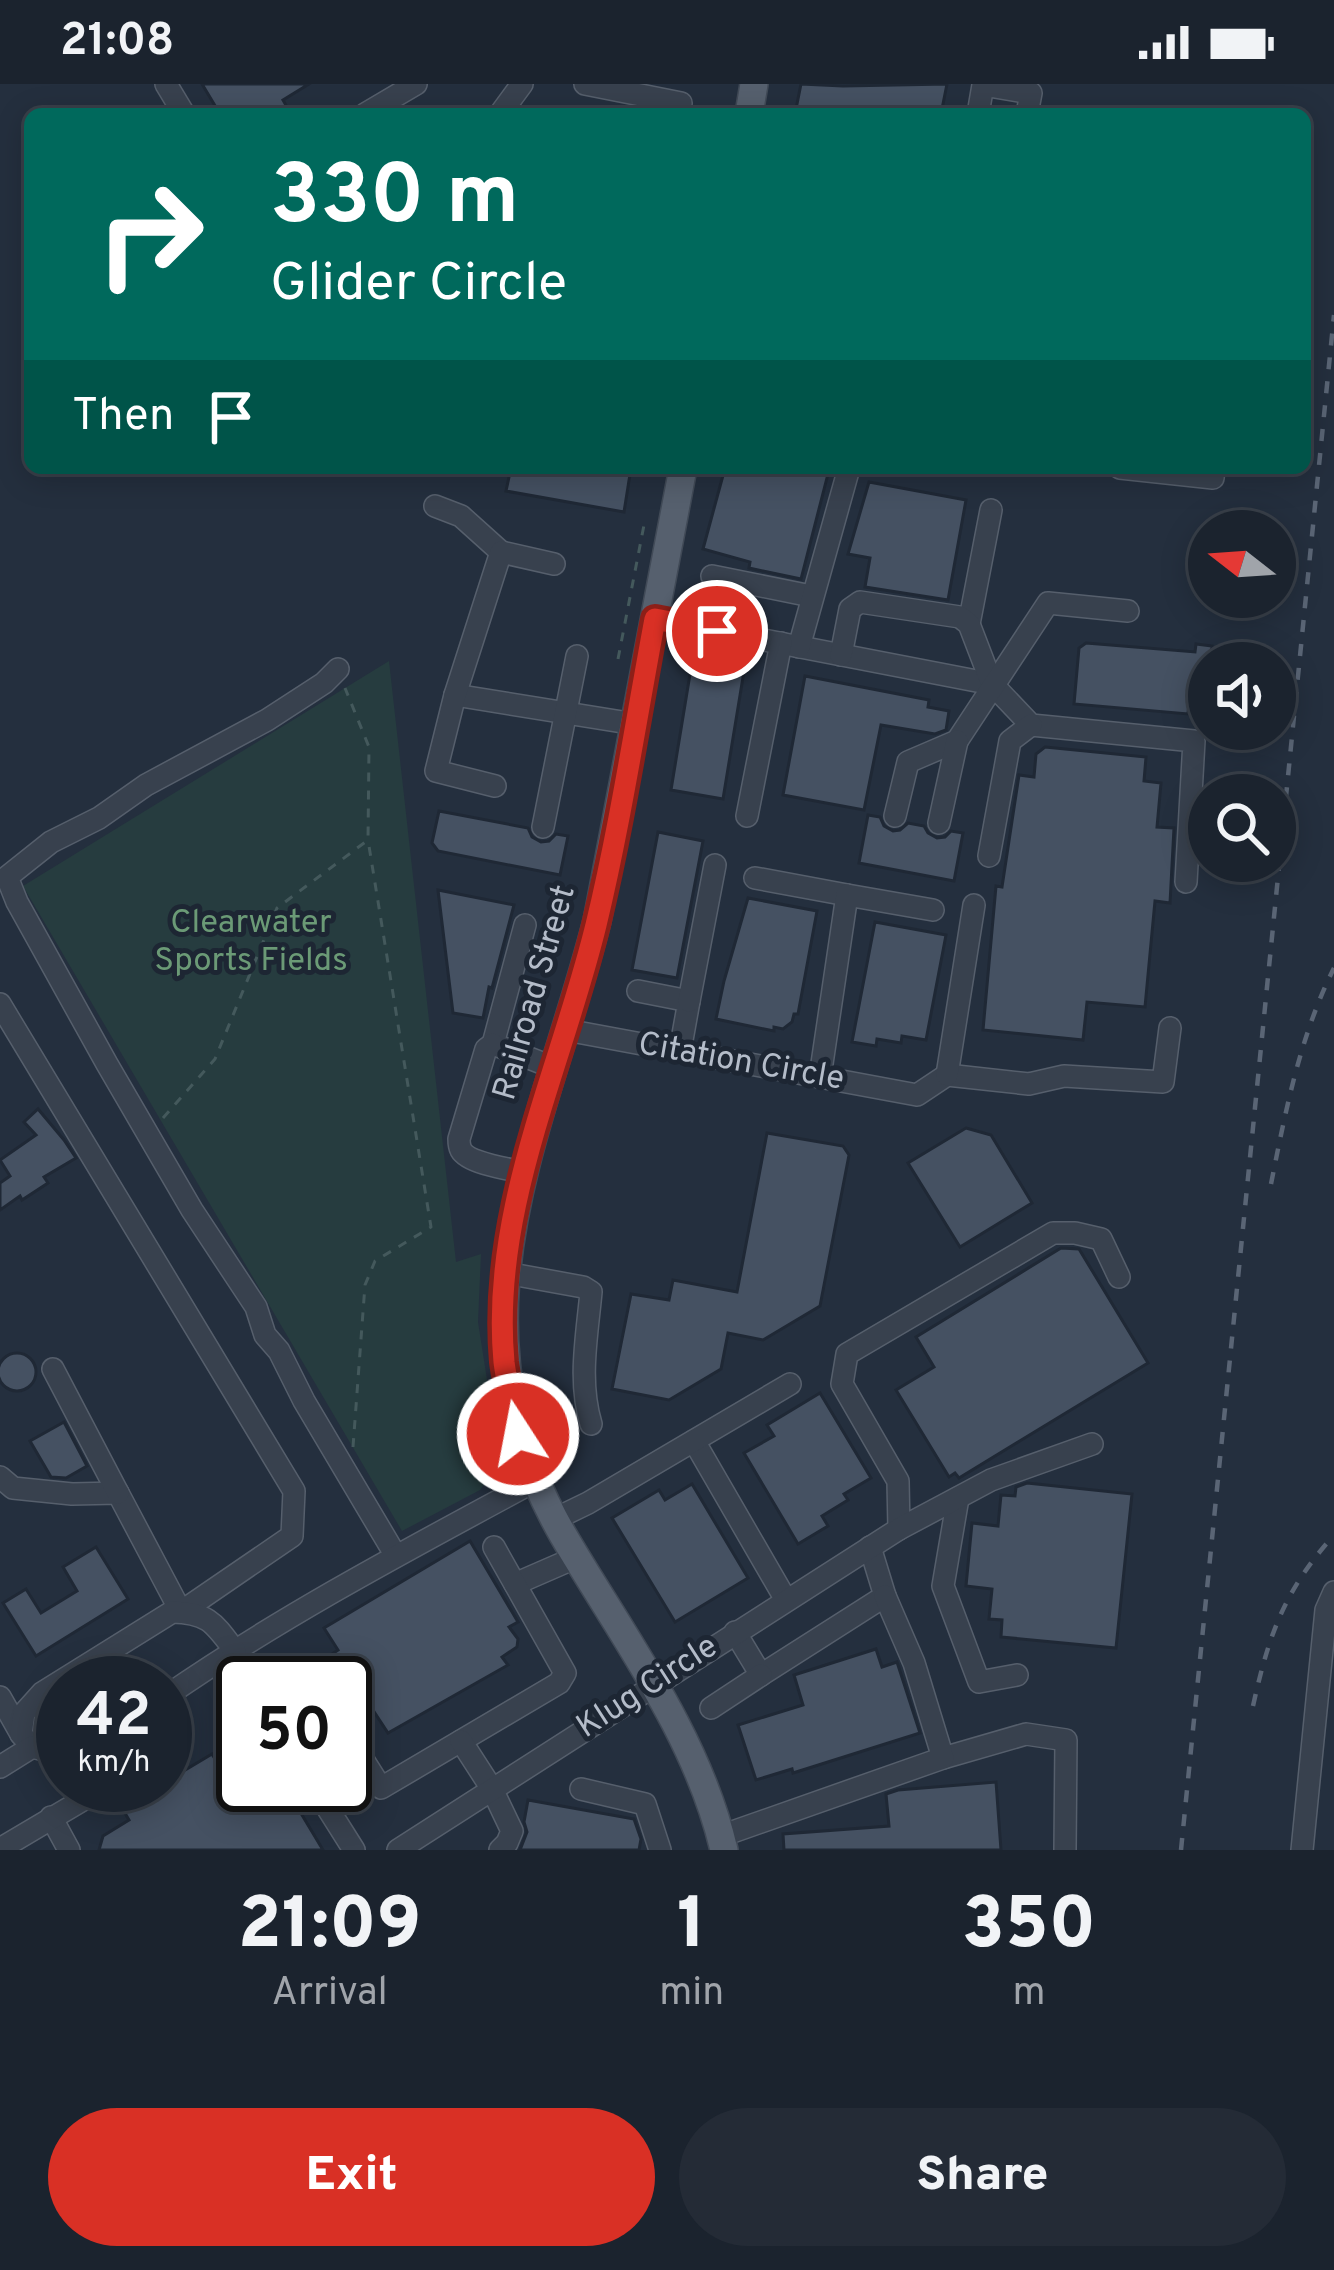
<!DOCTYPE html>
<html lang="en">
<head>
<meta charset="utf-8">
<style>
	:root { --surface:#1b232e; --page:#242b36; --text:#f1f3f6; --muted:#a0a4aa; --line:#39404a; --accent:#d93025 }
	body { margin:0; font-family:Overpass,sans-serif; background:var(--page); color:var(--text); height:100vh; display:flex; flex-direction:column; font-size:45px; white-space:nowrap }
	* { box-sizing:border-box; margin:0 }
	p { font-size:39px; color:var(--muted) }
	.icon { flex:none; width:66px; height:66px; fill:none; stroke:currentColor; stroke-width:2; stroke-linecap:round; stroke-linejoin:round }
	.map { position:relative; height:1766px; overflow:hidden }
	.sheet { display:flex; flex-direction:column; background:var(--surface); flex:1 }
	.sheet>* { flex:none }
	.guide { position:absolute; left:24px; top:24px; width:1287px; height:366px; border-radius:18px; box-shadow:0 6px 30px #0003,0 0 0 3px var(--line); background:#00695c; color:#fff; overflow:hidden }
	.needle { width:78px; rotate:287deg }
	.buttons { position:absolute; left:1188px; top:426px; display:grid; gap:24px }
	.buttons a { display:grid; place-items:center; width:108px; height:108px; border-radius:50%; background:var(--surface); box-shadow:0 6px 30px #0003,0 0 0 3px var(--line); font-size:60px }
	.speed { position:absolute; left:36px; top:1572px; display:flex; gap:24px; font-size:60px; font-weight:700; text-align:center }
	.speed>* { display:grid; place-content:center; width:156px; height:156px; border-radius:50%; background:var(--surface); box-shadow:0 6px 30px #0003,0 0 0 3px var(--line); line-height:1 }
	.speed small { font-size:30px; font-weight:400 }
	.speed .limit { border:6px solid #111; border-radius:18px; background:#fff; color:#111 }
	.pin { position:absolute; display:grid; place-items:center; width:102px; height:102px; color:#fff; margin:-51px; border:6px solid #fff; border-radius:50%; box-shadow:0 3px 12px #0007 }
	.me { position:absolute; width:132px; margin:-66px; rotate:349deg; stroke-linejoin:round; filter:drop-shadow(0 0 9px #0008) }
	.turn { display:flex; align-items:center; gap:42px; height:252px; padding:0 48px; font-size:54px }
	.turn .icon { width:156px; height:156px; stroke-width:2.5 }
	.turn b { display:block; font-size:84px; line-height:102px }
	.then { display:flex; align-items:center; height:114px; padding:0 48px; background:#0003; gap:24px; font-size:45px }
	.eta { display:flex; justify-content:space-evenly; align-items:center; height:204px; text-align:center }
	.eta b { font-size:72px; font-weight:800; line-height:84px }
	.primary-button { display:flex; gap:24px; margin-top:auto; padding:24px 48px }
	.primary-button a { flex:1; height:138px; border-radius:72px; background:var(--accent); color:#fff; font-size:48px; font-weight:800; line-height:138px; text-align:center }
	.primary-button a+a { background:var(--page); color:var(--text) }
	.status { display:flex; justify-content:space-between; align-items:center; height:84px; padding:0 60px; background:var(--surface); direction:ltr }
	.status svg { height:33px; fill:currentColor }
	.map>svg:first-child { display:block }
	.green { fill:#263c3f }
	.building { fill:#455162; stroke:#1f2835; stroke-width:3 }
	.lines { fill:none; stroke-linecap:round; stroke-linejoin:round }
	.minor-casing { stroke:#565f6c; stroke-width:24 }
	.major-casing { stroke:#414a57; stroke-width:30 }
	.path { stroke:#44595c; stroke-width:3; stroke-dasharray:9 9; stroke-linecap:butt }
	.minor { stroke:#38414e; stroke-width:21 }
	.major { stroke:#56606e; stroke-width:27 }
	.rail { stroke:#5a6575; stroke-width:4.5; stroke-dasharray:12 12; stroke-linecap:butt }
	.route-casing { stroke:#8d1f18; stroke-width:30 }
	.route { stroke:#d93025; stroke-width:21 }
	.labels { text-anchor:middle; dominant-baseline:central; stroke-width:10; stroke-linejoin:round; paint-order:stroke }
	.park-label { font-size:33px; fill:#6b9a76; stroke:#1d2633 }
	.street-label { font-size:33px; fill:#b4bcc9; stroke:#1d2633 }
</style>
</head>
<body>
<div class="status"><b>21:08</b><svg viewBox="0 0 49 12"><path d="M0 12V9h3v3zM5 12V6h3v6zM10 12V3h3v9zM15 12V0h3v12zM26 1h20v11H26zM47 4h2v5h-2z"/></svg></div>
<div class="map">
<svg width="1334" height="1766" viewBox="0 0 1334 1766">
	<rect width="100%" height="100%" fill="#242f3e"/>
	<!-- green -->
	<path class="green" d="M389 577 456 1178 481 1170 478 1238 500 1379 480 1406 402 1447 23 802Z"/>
	<!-- building -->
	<g class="building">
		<path d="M202 0H309L283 16 291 30H220Z"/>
		<path d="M801 0 843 2 947 0 941 30H795Z"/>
		<path d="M511 384H631L624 428 506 407Z"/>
		<path d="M725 384H820L829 386 801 495 749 484 750 478 703 465Z"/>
		<path d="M869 398 966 416 948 516 865 503 870 474 848 470Z"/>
		<path d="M1086 559 1195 568 1196 560 1212 562 1207 611 1190 609 1188 630 1074 620 1079 564Z"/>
		<path d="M693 572 745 581 723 715 671 706Z"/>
		<path d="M805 592 929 616 928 623 949 627 946 646 935 650 881 641 864 726 783 711Z"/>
		<path d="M1045 663 1146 673 1144 697 1161 699 1157 743 1174 744 1170 819 1155 817 1145 923 1087 918 1083 956 983 946 996 802 1002 803 1019 691 1034 693 1036 670Z"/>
		<path d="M439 727 528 744 532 753 541 758 549 757 556 750 568 752 560 791 438 767 432 759Z"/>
		<path d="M868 731 880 733 884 742 893 747 900 746 908 739 924 742 928 749 937 754 945 753 951 747 963 749 954 797 859 779Z"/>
		<path d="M658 748 703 757 677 894 632 886Z"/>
		<path d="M438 806 514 821 492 904 489 903 483 934 453 929Z"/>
		<path d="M748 814 817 827 798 930H794L792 938 783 945 774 943V947L716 935 724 897Z"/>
		<path d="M875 838 946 851 926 956 902 952 901 959 877 955 876 962 852 958Z"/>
		<path d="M38 1025 64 1056 76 1074 44 1093 48 1099 22 1116 20 1112 0 1126V1099L10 1092 0 1076 36 1051 24 1038Z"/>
		<path d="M966 1044 991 1051 1032 1119 960 1163 908 1079Z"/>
		<path d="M767 1049 843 1062 849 1071 820 1222 763 1256 728 1249 721 1285 669 1316 612 1305 631 1210 669 1216 673 1196 737 1208Z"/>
		<path d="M1061 1164 1079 1165 1148 1279 959 1394 955 1389 949 1393 896 1306 934 1283 916 1253Z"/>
		<circle cx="17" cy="1288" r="19"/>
		<path d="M820 1309 871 1394 844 1410 848 1416 822 1432 828 1442 798 1460 744 1369 774 1352 767 1341Z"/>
		<path d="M64 1338 87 1382 66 1394 51 1393 30 1357Z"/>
		<path d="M1027 1399 1132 1410 1116 1564 1001 1553 1002 1536 989 1535 992 1505 966 1502 972 1439 998 1442 1001 1411 1015 1412 1016 1403Z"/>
		<path d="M692 1400 748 1494 675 1538 612 1434 659 1406 665 1416Z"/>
		<path d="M470 1457 518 1538 509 1543 518 1555 517 1563 502 1573 508 1581 388 1649 369 1620 354 1629 345 1613V1599H337L323 1576 338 1566 324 1544Z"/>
		<path d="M96 1463 128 1515 36 1572 3 1519 26 1505 41 1529 77 1507 63 1483Z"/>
		<path d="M876 1565 882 1583 897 1578 920 1649 793 1689 792 1685 756 1696 738 1641 803 1621 794 1591Z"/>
		<path d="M212 1670 224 1690 243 1679V1701H284L323 1766H99L103 1752 129 1736 122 1724 165 1701V1698Z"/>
		<path d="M996 1698 1001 1766H784L783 1750 889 1742 886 1710 898 1706Z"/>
		<path d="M528 1716 634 1735 641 1755 639 1766H520L527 1748 524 1738Z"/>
	</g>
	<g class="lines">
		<!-- minor casing -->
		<g class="minor-casing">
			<g id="minor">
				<path d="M166 0 184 30"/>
				<path d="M585 0 681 19 679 30"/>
				<path d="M365 30 416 0"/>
				<path d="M500 30 522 0"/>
				<path d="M978 30 983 1 1031 9 1027 30"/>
				<path d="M1120 384 1213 394 1214 384"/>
				<path d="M435 422 461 432 501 468"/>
				<path d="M712 492 811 512"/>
				<path d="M655 535 992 600"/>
				<path d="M969 540 991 426"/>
				<path d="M799 563 849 384"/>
				<path d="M841 571 850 525 860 518 960 533 969 540 992 600 1031 641 1194 657 1186 798"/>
				<path d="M338 585 324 599 267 636 146 701 99 734 51 758 7 793 17 818 107 980 192 1126 256 1223 265 1251 279 1267 304 1317 396 1472"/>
				<path d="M455 611 635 640"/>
				<path d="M495 702 436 687 455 611 501 468 554 480"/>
				<path d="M747 732 781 559"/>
				<path d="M895 732 908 678 957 657 1048 519 1128 527"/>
				<path d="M939 739 957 657"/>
				<path d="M543 743 577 572"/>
				<path d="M989 772 1010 657 1031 641"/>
				<path d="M755 794 847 811"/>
				<path d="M525 841 493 960 552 983"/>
				<path d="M638 907 689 917 680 967"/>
				<path d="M689 917 715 781"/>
				<path d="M0 920 294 1407 292 1452 181 1528 118 1409 72 1410 13 1404 0 1393"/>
				<path d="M566 946 917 1011 947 991 1029 1000 1064 992 1163 998 1170 944"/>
				<path d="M493 960 486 965 459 1055C459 1058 459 1062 461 1066 468 1079 508 1085 523 1088"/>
				<path d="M947 991 974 821"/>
				<path d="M820 993 847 811 933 826"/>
				<path d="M506 1189 583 1203 591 1208C587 1252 578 1297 591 1340"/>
				<path d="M53 1285 118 1409"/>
				<path d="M694 1357 786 1516"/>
				<path d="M958 1414 943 1502 979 1598 1017 1591"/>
				<path d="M555 1435 588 1419 790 1300"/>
				<path d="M899 1445 898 1397 842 1300 847 1270 1053 1149H1075L1101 1155 1119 1193"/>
				<path d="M515 1500 577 1473"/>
				<path d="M735 1548 761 1591 885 1512 870 1463"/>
				<path d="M308 1586 316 1599"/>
				<path d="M0 1613 21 1650"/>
				<path d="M165 1613C282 1532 409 1465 535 1397"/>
				<path d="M711 1624 761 1591"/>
				<path d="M345 1647 381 1704 559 1599 565 1589 494 1463"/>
				<path d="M461 1657 492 1705 512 1747 507 1759 500 1766"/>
				<path d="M63 1671 32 1663 21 1650 24 1629 42 1609 172 1528C209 1529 214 1539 235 1567"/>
				<path d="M943 1674 1026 1650 1066 1656 1065 1766"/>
				<path d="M0 1683 32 1663"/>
				<path d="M313 1701 354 1766"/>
				<path d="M581 1705 645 1720 660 1766"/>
				<path d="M51 1733 69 1766"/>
				<path d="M721 1752 943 1674 914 1579 885 1512"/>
				<path d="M0 1765 108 1701"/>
				<path d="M398 1766 899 1445 991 1396 1092 1360"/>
				<path d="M1302 1766 1326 1526 1334 1508"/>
			</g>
		</g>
		<!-- major casing -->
		<g class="major-casing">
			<g id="major">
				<path d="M749 30 754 0"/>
				<path d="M683 384 597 837C541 1052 439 1235 563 1451 622 1552 697 1650 724 1766"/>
			</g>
		</g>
		<!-- path -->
		<g class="path">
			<path d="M618 575 644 441"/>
			<path d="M163 1034 215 975 277 824 368 756 369 663 345 604"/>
			<path d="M353 1363 365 1201 375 1177 431 1143 368 756"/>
		</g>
		<!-- minor -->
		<use href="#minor" class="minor"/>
		<!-- major -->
		<use href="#major" class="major"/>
		<!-- rail -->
		<g class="rail">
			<path d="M1271 1100C1286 1025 1300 952 1334 884"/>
			<path d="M1253 1622C1269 1550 1284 1507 1334 1451"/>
			<path d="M1181 1766 1334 231"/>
		</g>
	</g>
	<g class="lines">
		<!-- route casing -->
		<g class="route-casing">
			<path id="route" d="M518 1350C514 1326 507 1302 504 1278 490 1126 561 985 596 841 620 742 636 636 655 535L717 547"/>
		</g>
		<!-- route -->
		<use href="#route" class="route"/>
	</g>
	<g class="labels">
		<!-- park labels -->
		<g class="park-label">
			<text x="251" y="840">Clearwater<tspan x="251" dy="38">Sports Fields</tspan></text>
		</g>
		<!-- street labels -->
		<g class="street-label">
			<text transform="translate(536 909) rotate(-74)">Railroad Street</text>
			<text transform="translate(741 979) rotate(10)">Citation Circle</text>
			<text transform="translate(648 1604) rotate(-33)">Klug Circle</text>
		</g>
	</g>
</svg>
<div class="buttons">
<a><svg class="needle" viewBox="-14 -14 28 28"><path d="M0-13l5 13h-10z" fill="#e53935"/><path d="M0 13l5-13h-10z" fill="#a0a4aa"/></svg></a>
<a><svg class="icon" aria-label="sound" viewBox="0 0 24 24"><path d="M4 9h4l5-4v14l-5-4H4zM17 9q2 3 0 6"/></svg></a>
<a><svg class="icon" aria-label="search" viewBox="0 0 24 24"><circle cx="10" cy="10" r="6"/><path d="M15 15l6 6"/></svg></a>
</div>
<div class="speed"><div>42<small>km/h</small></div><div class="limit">50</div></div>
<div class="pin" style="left:717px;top:547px;background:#d93025"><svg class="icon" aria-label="arrive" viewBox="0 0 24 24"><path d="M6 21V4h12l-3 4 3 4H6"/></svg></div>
<svg class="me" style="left:518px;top:1350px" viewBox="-20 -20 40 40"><circle r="17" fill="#d93025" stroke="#fff" stroke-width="3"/><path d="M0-11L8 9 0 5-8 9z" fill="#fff"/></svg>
<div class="guide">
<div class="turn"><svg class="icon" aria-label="right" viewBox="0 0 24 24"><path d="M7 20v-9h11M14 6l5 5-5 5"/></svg><div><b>330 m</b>Glider Circle</div></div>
<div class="then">Then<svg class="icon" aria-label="arrive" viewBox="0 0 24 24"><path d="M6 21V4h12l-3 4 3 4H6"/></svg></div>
</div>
</div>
<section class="sheet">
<div class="eta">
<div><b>21:09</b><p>Arrival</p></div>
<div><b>1</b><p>min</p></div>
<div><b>350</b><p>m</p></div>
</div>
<div class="primary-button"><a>Exit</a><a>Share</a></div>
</section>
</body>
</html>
